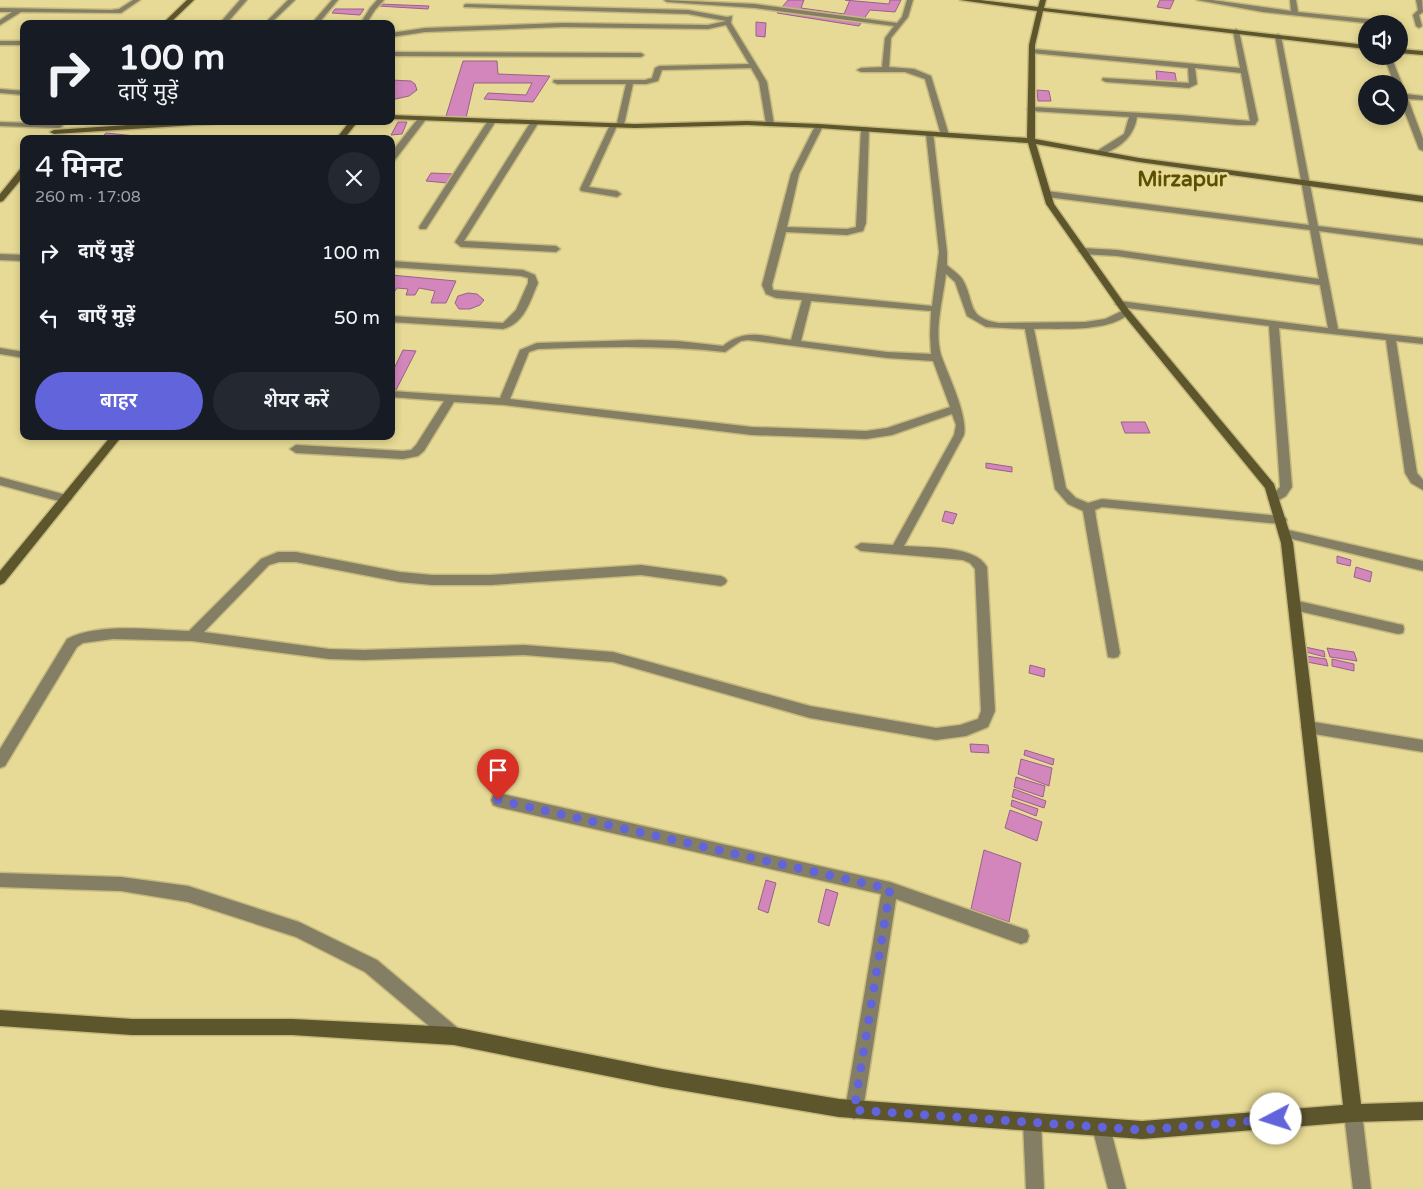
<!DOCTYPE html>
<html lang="hi">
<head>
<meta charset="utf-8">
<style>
	:root { --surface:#171b24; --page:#242831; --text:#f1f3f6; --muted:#9ea1a6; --accent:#6264dc }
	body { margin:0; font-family:"Varela Round","Noto Sans Devanagari",sans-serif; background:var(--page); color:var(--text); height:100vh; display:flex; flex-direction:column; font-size:19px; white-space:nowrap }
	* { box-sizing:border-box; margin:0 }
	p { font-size:16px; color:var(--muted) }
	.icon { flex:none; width:28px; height:28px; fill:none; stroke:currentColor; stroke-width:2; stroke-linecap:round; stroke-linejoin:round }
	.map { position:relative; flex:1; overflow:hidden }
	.details { position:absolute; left:20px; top:135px; width:375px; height:305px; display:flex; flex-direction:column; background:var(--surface); border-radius:10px; box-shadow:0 2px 8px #0003 }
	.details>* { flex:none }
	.guide { position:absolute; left:20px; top:20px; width:375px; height:105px; border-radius:10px; box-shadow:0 2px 8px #0003; background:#171b24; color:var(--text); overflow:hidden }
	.buttons { position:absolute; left:1358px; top:15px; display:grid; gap:10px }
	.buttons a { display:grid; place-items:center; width:50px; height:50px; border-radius:50%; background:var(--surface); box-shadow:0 2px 8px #0003; font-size:25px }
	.pin { position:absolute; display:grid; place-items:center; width:42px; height:42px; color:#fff; margin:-51px -21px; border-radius:50% 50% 50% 0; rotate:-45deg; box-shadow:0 0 5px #0007 }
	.pin .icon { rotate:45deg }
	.me { position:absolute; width:55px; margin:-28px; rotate:265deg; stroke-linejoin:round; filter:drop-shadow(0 0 4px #0008) }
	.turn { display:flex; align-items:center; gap:18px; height:105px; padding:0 15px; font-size:22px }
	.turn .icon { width:65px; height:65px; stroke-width:2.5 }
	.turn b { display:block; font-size:35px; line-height:42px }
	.round { display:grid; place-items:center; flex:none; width:52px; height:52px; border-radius:26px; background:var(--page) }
	.headline { display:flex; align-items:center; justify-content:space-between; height:85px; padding:0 15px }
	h1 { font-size:30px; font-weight:600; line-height:38px }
	.cta { display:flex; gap:10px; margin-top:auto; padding:10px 15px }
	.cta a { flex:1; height:58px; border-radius:30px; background:var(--accent); color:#fff; font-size:20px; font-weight:600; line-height:58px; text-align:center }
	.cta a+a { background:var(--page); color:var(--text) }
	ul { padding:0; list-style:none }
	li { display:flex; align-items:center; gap:15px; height:65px; padding:0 15px }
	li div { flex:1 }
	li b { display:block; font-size:19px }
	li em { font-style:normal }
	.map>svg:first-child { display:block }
	.building { fill:#d286bb; stroke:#986288 }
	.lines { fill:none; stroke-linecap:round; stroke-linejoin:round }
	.street-casing { stroke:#c5b97e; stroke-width:3 }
	.secondary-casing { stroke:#c5b97e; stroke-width:3 }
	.street { fill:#847f64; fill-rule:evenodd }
	.secondary { fill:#5d552c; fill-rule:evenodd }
	.route { stroke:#6264dc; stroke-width:9; stroke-dasharray:0 16.2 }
	.labels { text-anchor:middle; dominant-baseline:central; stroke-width:5; stroke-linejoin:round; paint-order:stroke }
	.far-town-label { font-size:21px; font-weight:bold; fill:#5c4f02; stroke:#e7da96 }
</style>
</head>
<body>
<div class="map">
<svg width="1423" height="1189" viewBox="0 0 1423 1189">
	<rect width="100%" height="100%" fill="#e7da96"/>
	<!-- building -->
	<g class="building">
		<path d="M788 0H804L801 8 844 14 850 0H845L889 4 890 0H901L895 12 870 10 859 26 777 13Z"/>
		<path d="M1160 0H1174L1170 9 1157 7Z"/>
		<path d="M379 4 429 6 428 9 378 6Z"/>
		<path d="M335 9H364L360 15 332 13Z"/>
		<path d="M756 22 766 23 765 37 756 36Z"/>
		<path d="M463 61H497L498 74 550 76 533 102 484 99 488 93 526 95 532 83H474L466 118 446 116Z"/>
		<path d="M1156 71 1175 73 1177 85 1157 83Z"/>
		<path d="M391 80 411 81 415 84 417 90 409 96 391 100Z"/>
		<path d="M1037 90 1049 91 1051 101H1038Z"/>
		<path d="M398 122H407L402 134 391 135Z"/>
		<path d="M106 133 145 137 143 139H100Z"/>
		<path d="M431 173 454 174 447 183 426 181Z"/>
		<path d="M391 275 456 281 446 303H431L435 291 419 288 415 295H406L408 289 397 288 391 297Z"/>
		<path d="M468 293 477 294 484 300 480 305 470 309H459L455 303 458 296Z"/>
		<path d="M403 350 416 351 396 390H391V375Z"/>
		<path d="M1121 422H1145L1150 433H1125Z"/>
		<path d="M986 463 1012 467V472L986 468Z"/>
		<path d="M945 511 957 514 953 524 942 521Z"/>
		<path d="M1337 556 1351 560 1350 566 1337 563Z"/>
		<path d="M1356 567 1372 572 1370 582 1354 577Z"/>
		<path d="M1305 647 1324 651 1325 657 1306 652Z"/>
		<path d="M1327 648 1354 652 1357 661 1330 657Z"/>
		<path d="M1306 656 1326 659 1328 666 1307 662Z"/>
		<path d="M1332 659 1354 664V671L1332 666Z"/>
		<path d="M1030 665 1045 669 1044 677 1029 673Z"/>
		<path d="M970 744 988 745 989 753 971 752Z"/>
		<path d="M1025 750 1054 759 1053 765 1024 755Z"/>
		<path d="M1021 759 1052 768 1049 786 1018 774Z"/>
		<path d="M1016 777 1045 786 1043 797 1014 787Z"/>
		<path d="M1014 789 1046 801 1044 808 1012 797Z"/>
		<path d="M1012 800 1038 809 1036 816 1011 806Z"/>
		<path d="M1010 810 1042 822 1037 841 1005 828Z"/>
		<path d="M984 850 1021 863 1009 922 971 909Z"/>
		<path d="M766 880 776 883 768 913 758 909Z"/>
		<path d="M826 889 838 893 829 926 818 922Z"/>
	</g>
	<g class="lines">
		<!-- street casing -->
		<g class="street-casing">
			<g id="street">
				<path d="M133 0H140L121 13 21 12 0 25V20L12 12H0V8L111 10 119 9Z"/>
				<path d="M240 0H247L226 24H219Z"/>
				<path d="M288 0H295L272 22H268V20Z"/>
				<path d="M332 0H338L318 24H311Z"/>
				<path d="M377 0H384L375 10 366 24H360L370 8Z"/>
				<path d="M664 0 755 4 897 23 902 17 907 0H913L908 17 891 38 889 67 914 69 931 76 949 135 945 137 941 135 925 79 905 72H861L857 70 861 68 882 67 885 38 894 26 755 8 667 2Z"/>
				<path d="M1197 0H1212L1291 11 1290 0H1296L1298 12 1396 22 1399 24H1375L1263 12Z"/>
				<path d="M1416 0H1422L1423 12 1419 15 1422 26 1419 28 1416 26 1413 15 1418 10Z"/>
				<path d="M466 4 688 10 727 17 732 16 731 23 767 82 774 124 770 126 766 124 759 82 751 68 662 70 658 81 646 84H633L624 125 617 126 589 187 617 191 621 194 617 197 581 191 580 189 610 125 617 123 626 84H557L553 82 554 80H645L652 78 655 68 659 66 749 64 726 25 708 29 562 27 425 32 391 37V33L425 28 562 23 708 25 726 21 688 14 464 7V5Z"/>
				<path d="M1236 29 1239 31 1258 120 1255 125H1238L1137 117C1134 137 1119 149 1100 155L1096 153 1097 151 1124 134 1129 117 1031 111 1027 109 1031 107 1180 115 1250 121 1241 73 1195 68 1197 84 1189 88 1106 82 1102 80 1103 78 1189 83 1188 68 1032 53 1029 51 1032 49 1240 68 1233 31Z"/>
				<path d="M1278 34 1281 36 1318 226 1423 239V245L1319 231 1338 329 1423 338V344L1396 341 1417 473 1423 480V490L1411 483 1405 473 1386 340 1279 328 1292 487 1286 496 1274 503 1268 499 1280 487 1269 326 1120 307 1115 304 1120 301 1328 328 1320 285 1117 256 1082 254 1078 251 1082 248 1117 250 1319 279 1310 230 1047 197 1043 194 1047 191 1309 225 1275 36Z"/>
				<rect x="0" y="41" width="24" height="4"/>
				<path d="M391 52 641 53 644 55 641 57 391 56Z"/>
				<path d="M1384 56H1391L1406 94 1423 96V100L1408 99 1423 139V151L1419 149 1399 97V84H1394Z"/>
				<path d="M0 89 24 91V95L0 93Z"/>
				<path d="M420 116 427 118 394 161H391V153Z"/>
				<path d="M489 119 496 121 426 229H420L419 227Z"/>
				<path d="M532 120 539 122 464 241 556 246 560 249 556 252 461 247 455 242Z"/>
				<path d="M0 122 59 124 63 126 59 128 0 126Z"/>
				<path d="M816 124 823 126 799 174 787 227 847 229 856 227 861 129 865 127 869 129 866 223 863 231 847 235 786 232 772 285 773 290 932 306 939 252 926 134 933 132 947 252V265C952 270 961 275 964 282 975 304 967 318 999 323L1085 322 1105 319 1126 309 1131 312C1110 333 1062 328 1034 329L1066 488 1076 498 1088 503 1102 499 1281 516 1285 517 1287 520 1285 523 1281 524 1102 507 1095 510 1096 518 1120 653 1118 657 1113 658 1108 657 1083 511 1068 504 1055 489 1025 329 986 327 967 316 955 282 946 274C943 299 934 330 941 355 948 375 968 415 964 435L904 546C927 548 975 545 987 567L995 711 988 727 966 736 936 740 810 718 613 662 524 655 364 660 329 659 192 641 113 639 83 643 77 647 5 766 0 768V749L67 639C99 622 153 630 189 631L261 559 278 552H296L400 572 432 575H491L641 565 721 576 725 578 727 581 725 584 721 586 641 575 491 585H432L400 582 296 562H279L269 565 204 632 329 649 364 650 524 645 613 652 810 706 936 728 960 725 978 719 981 711 975 569 970 563 963 560 861 551 855 547 861 543 893 545 954 435 956 425 952 414 892 435 866 439 752 435 504 405 454 402 424 451 418 456 403 459 296 453 290 449 296 445 403 451 411 450 416 445 444 401 391 397V391L500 398 520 350 537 343 641 340 678 341 723 346C744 328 766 336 791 340L802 300 776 298 766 294 762 285 791 174ZM811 301 931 311 930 334 931 354 887 352 801 341ZM748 340 887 358 933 361 950 407 887 428 866 431 752 427 510 399 529 352 538 349C601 347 662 345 725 352L741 341Z"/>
				<path d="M0 254 24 255V261L0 260Z"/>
				<path d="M391 261 523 270 535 275 538 283C530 301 525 323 503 329L391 322V316L503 323 516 310 528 283V278L521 276 391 267Z"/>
				<path d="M0 348 24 352V358L0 354Z"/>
				<path d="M0 477 70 496 72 499 66 503 0 485Z"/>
				<path d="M1284 529 1423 561V571L1280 536 1278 533 1280 530Z"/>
				<path d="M1294 600 1398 624 1403 625 1404 629 1403 633 1398 634 1294 610 1290 608 1288 605 1290 602Z"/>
				<path d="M1308 721 1423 740V752L1308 733 1303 731 1301 727 1303 723Z"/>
				<path d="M498 793 890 882 1021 928 1027 930 1029 936 1027 942 1021 944 896 899 863 1110 860 1116 854 1119 848 1116 845 1110 881 894 498 807 493 805 491 800 493 795Z"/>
				<path d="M0 873 121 877 188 886 299 922 377 960 460 1030 463 1036 460 1042 454 1045 448 1042 365 972 296 937 188 902 121 891 0 887Z"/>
				<path d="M1353 1104 1359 1107 1362 1113 1371 1189H1353L1344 1113 1347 1107Z"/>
				<path d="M1032 1113 1038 1116 1041 1122 1044 1189H1026L1023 1122 1026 1116Z"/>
				<path d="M1101 1118 1107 1121 1110 1127 1126 1189H1108L1092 1127 1095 1121Z"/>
			</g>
		</g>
		<!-- secondary casing -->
		<g class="secondary-casing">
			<g id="secondary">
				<path d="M187 0H194L169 24H162Z"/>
				<path d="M960 0H980L1038 7 1040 0H1046L1044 8 1366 45V49L1043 11 1035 45V139L1139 158 1423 196V202L1139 162 1036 144 1054 204 1129 310 1274 484 1293 543 1361 1104 1423 1102V1120L1353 1122 1142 1139 839 1117 662 1087 454 1045 292 1035H132L0 1026V1010L132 1019H292L454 1027 662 1069 839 1099 1142 1121 1343 1105 1281 543 1265 488 1123 314 1046 204 1028 143 819 128 747 125 635 128 391 119V115L635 124 747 121 819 124 1027 138 1029 45 1037 11Z"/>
				<path d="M1399 49 1423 51V55L1399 53Z"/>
				<path d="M186 121H230L226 123 54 134 50 132 54 130Z"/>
				<path d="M350 121H358L344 139H336Z"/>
				<path d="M21 168H24V176L3 201 0 202V194Z"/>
				<path d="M111 436H122L4 583 0 585V571Z"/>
			</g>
		</g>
		<!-- street -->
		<use href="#street" class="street"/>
		<!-- secondary -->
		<use href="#secondary" class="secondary"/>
	</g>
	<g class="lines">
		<!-- route -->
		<path class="route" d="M498 800 890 889 854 1110 1142 1130 1276 1119"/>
	</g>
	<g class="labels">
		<!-- far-town labels -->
		<g class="far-town-label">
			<text x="1182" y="179">Mirzapur</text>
		</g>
	</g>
</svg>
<div class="buttons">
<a><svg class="icon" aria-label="sound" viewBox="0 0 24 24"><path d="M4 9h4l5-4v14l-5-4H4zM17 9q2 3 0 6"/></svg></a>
<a><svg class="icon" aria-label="search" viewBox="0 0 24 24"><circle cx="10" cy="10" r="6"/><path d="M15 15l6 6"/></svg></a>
</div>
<div class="pin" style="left:498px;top:800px;background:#d93025"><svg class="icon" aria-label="arrive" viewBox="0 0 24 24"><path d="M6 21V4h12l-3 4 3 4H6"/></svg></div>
<svg class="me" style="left:1276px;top:1119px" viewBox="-20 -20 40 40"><circle r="19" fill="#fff"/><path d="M0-13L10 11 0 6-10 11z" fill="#6264dc"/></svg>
<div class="guide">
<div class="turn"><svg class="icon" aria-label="right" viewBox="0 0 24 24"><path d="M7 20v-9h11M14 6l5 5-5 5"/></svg><div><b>100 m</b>दाएँ मुड़ें</div></div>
</div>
<section class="details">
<div class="headline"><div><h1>4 मिनट</h1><p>260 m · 17:08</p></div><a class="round"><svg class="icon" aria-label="close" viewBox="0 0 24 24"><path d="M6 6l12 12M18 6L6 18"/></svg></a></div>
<ul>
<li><svg class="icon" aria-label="right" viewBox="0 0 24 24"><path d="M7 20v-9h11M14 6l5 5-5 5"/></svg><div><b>दाएँ मुड़ें</b></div><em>100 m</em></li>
<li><svg class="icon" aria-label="left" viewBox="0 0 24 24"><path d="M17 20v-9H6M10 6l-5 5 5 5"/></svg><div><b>बाएँ मुड़ें</b></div><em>50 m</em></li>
</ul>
<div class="cta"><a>बाहर</a><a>शेयर करें</a></div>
</section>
</div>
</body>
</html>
